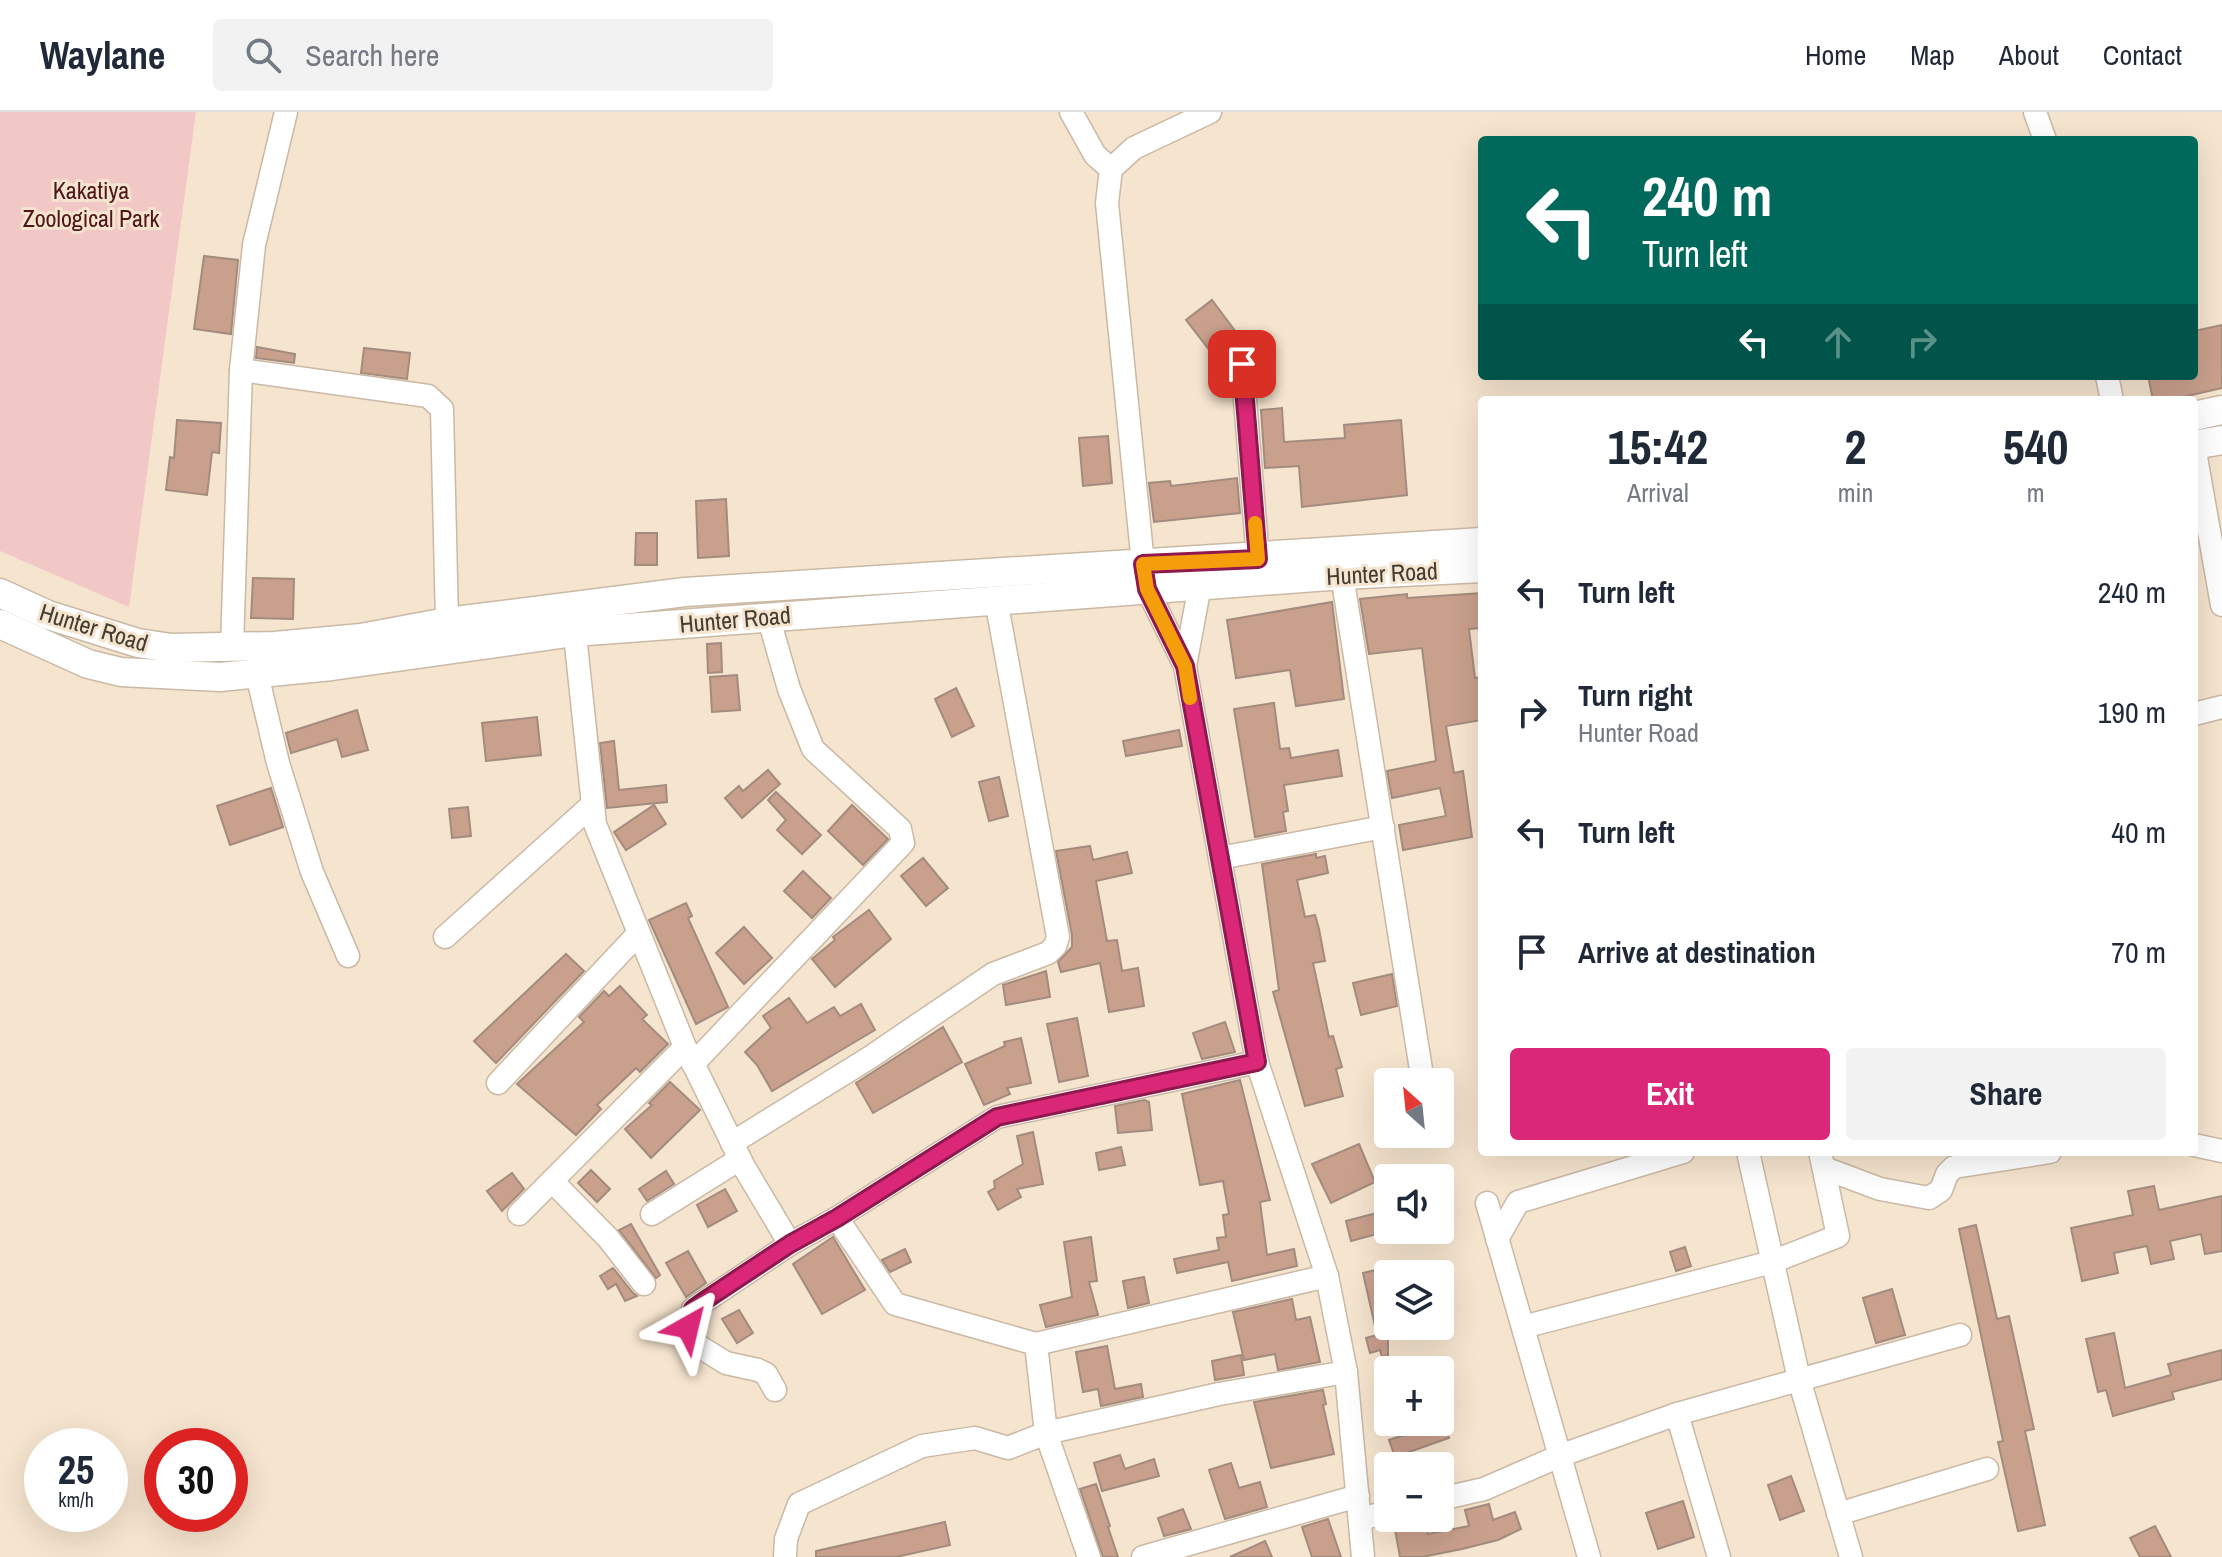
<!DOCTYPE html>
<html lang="en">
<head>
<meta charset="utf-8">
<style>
	:root { --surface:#fff; --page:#f2f2f3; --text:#1f2937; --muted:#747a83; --line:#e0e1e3; --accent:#db2777 }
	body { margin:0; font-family:"Archivo Narrow",sans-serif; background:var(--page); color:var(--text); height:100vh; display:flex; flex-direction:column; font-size:30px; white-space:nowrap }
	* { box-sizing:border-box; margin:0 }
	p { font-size:26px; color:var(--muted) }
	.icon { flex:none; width:44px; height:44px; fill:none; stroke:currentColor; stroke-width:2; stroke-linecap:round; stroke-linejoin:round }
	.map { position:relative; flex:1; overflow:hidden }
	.panel { position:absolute; left:1478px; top:284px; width:720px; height:760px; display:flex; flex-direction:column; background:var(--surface); border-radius:8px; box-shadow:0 8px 32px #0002 }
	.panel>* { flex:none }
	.hud { position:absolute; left:1478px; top:24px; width:720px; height:244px; border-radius:8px; box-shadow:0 8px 32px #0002; background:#00695c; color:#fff; overflow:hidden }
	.needle { width:52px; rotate:333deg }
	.controls { position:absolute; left:1374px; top:956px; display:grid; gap:16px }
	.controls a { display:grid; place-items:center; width:80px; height:80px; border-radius:8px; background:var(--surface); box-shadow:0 8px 32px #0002; font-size:40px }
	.speed { position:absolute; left:24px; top:1316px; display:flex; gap:16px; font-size:40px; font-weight:700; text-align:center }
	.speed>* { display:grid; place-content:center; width:104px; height:104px; border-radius:50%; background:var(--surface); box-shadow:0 8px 32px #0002; line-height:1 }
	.speed small { font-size:20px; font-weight:400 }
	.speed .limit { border:12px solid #d22; background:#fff; color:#111 }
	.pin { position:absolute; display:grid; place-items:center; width:68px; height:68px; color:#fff; margin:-34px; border-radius:16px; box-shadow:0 4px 12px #0006 }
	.me { position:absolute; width:88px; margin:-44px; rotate:37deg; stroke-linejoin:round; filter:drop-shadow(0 0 6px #0008) }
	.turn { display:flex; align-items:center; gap:28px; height:168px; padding:0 32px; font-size:36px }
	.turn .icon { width:104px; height:104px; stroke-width:2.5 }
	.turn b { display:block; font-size:56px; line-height:68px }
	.lanes { display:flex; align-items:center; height:76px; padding:0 32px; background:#0003; justify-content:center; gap:40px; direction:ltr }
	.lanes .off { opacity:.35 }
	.eta { display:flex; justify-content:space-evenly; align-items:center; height:136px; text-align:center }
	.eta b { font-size:48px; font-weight:700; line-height:56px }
	.action { display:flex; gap:16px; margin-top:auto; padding:16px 32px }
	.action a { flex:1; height:92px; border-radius:8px; background:var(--accent); color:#fff; font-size:32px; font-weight:700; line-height:92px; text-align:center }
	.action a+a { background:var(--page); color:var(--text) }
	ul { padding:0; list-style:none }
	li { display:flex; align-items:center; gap:24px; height:120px; padding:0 32px }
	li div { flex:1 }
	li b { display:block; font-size:30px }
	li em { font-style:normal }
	header { display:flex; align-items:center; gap:48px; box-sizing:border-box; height:112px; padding:0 40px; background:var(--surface); border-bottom:2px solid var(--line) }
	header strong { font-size:38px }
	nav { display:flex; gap:44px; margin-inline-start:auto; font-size:28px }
	.search { width:560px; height:72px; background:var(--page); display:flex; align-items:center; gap:20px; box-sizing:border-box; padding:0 28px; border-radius:8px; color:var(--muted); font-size:30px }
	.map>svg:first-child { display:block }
	.green { fill:#f2c8c6 }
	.building { fill:#c9a08c; stroke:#a38b7f; stroke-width:2 }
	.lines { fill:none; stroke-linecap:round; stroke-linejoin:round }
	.minor-casing { stroke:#cab9a5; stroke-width:25 }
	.major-casing { stroke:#cab9a5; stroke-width:31 }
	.minor { stroke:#fff; stroke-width:22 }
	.major { stroke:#fff; stroke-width:28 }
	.route-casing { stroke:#8e194d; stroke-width:20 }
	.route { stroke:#db2777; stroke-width:14 }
	.slow { stroke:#f59e0b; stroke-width:14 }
	.labels { text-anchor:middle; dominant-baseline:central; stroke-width:6; stroke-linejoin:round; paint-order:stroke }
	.park-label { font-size:24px; fill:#4f151a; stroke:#f5e4ce }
	.street-label { font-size:24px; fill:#433c33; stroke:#f5e4ce }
</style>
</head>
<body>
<header>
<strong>Waylane</strong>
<div class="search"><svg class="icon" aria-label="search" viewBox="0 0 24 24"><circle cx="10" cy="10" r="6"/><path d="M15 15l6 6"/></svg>Search here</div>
<nav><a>Home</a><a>Map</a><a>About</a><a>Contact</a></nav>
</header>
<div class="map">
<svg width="2222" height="1445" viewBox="0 0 2222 1445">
	<rect width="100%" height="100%" fill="#f5e4ce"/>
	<!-- green -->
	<path class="green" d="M0 0H196L129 495 0 439Z"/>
	<!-- building -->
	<g class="building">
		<path d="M204 144 238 148 231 222 194 217Z"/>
		<path d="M1212 188 1236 220 1211 240 1186 208Z"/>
		<path d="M2222 213V276L2170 288H2153L2148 264H2194V219Z"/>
		<path d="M257 235 295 242 294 251 256 246Z"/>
		<path d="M364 236 410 241 407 267 361 261Z"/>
		<path d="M1282 296 1284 330 1345 326 1344 313 1401 308 1407 383 1302 395 1299 354 1265 356 1261 298Z"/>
		<path d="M177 308 221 311 219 341 212 340 207 383 166 378 170 345 174 346Z"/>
		<path d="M1108 324 1112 371 1083 374 1079 326Z"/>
		<path d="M1237 366 1240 401 1154 410 1149 371 1170 369 1171 374Z"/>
		<path d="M726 387 729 444 698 446 696 389Z"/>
		<path d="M636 421H657V453H635Z"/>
		<path d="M253 466 294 467 293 507 251 506Z"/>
		<path d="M1482 481V516L1469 517 1475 566 1482 565V608L1446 614 1454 661 1463 659 1472 725 1403 738 1399 713 1446 704 1440 676 1392 686 1387 659 1436 649 1422 536 1369 542 1360 487 1407 482V486Z"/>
		<path d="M1332 490 1344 587 1296 594 1290 558 1236 566 1227 508Z"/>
		<path d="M721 531 722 560 708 561 707 532Z"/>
		<path d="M737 563 740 598 712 600 710 565Z"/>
		<path d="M956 576 974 614 952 625 935 587Z"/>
		<path d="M1274 591 1280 637 1289 636 1291 646 1338 638 1342 664 1284 673 1288 699 1283 700 1286 719 1255 725 1234 597Z"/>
		<path d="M357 598 368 638 342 645 337 627 291 641 286 621Z"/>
		<path d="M537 605 541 643 486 649 482 611Z"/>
		<path d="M1179 618 1182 634 1126 644 1123 629Z"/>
		<path d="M614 629 619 678 666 673 667 690 607 696 600 631Z"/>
		<path d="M768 658 780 672 742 706 725 686 739 674 743 679Z"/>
		<path d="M999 665 1008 704 989 709 979 670Z"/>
		<path d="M271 676 283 715 230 733 217 694Z"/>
		<path d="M776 680 821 723 802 742 777 718 786 708 768 688Z"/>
		<path d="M654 693 666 712 626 738 614 720Z"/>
		<path d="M852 693 888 727 863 753 828 719Z"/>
		<path d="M468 695 471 724 452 726 449 697Z"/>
		<path d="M1090 734 1093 748 1127 740 1132 761 1096 769 1107 829 1117 828 1122 859 1138 856 1144 894 1109 900 1100 851 1061 860 1058 850 1072 835V823L1056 739Z"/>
		<path d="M1316 742V746L1325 744 1328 761 1297 768 1305 805 1315 803 1319 817 1325 849 1313 851 1329 925 1333 924 1342 955 1336 957 1343 984 1305 994 1273 880 1279 878 1262 752Z"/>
		<path d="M923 746 948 776 926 794 901 764Z"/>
		<path d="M803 759 831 786 812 806 784 779Z"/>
		<path d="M686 791 692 804 688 806 728 895 696 912 649 808Z"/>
		<path d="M869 798 891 827 835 875 812 847 835 828 833 825Z"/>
		<path d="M744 815 772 846 744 872 716 841Z"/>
		<path d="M566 842 584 859 496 951 474 929Z"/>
		<path d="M1046 859 1050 885 1006 893 1003 873Z"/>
		<path d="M1392 862 1397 894 1361 903 1353 871Z"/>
		<path d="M620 874 647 903 642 907 668 932 640 960 636 956 597 993 601 997 576 1023 517 972 584 910 579 905 604 879 609 884Z"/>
		<path d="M789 886 807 911 834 895 840 904 861 892 875 918 772 979 757 953 745 940 771 916 763 904Z"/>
		<path d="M1077 906 1088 964 1059 970 1047 912Z"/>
		<path d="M1225 910 1235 940 1202 947 1193 921Z"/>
		<path d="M943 915 962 950 873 1001 856 971Z"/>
		<path d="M1021 926 1031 971 1007 976 1010 982 984 993 965 952 1005 934 1004 930Z"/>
		<path d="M1240 968 1270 1088 1260 1090 1267 1143 1294 1137 1297 1154 1232 1169 1228 1150 1177 1161 1174 1147 1219 1138 1217 1126 1226 1125 1223 1103 1229 1102 1223 1069 1200 1073 1182 982Z"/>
		<path d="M670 970 700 998 651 1046 625 1017 652 993 649 991Z"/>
		<path d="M1144 988 1149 990 1152 1018 1118 1021 1115 994Z"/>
		<path d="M1033 1020 1043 1072 1017 1077 1021 1085 998 1098 988 1080 995 1076 994 1069 1023 1052 1017 1024Z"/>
		<path d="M1359 1032 1375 1070 1331 1091 1312 1052Z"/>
		<path d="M1121 1035 1125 1053 1099 1058 1096 1041Z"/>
		<path d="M591 1058 610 1077 597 1090 578 1071Z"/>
		<path d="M666 1059 674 1072 647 1089 639 1077Z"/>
		<path d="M512 1061 524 1077 502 1099 487 1079Z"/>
		<path d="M2154 1074 2159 1098 2222 1084V1139L2205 1142 2201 1122 2170 1129 2174 1147 2151 1152 2147 1134 2114 1141 2118 1161 2082 1169 2071 1116 2133 1103 2128 1079Z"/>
		<path d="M725 1077 737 1099 708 1115 697 1093Z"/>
		<path d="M1388 1098V1119L1351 1129 1346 1109Z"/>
		<path d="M631 1112 660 1163 656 1166 619 1118Z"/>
		<path d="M1976 1113 1997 1207 2009 1204 2034 1317 2025 1319 2045 1413 2018 1419 1998 1330 2003 1329 1959 1117Z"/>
		<path d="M833 1125 865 1178 822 1202 793 1152Z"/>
		<path d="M1091 1125 1097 1169 1089 1170 1098 1203 1046 1215 1040 1193 1072 1185 1064 1130Z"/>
		<path d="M1685 1135 1691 1154 1676 1159 1670 1140Z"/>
		<path d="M905 1137 911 1150 890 1160 882 1148Z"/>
		<path d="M688 1139 706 1171 686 1185 666 1151Z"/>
		<path d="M1388 1155V1244L1382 1245 1380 1238 1370 1241 1366 1226 1377 1223 1363 1161Z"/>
		<path d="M613 1156 633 1181 637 1184 625 1189 616 1172 608 1177 600 1164Z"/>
		<path d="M1144 1165 1149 1191 1128 1196 1123 1169Z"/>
		<path d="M1892 1177 1905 1223 1876 1231 1863 1186Z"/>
		<path d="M1292 1187 1296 1208 1310 1205 1320 1250 1278 1258 1275 1242 1244 1248 1233 1200Z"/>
		<path d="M739 1198 753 1221 737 1231 722 1207Z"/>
		<path d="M2114 1221 2125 1276 2171 1263 2168 1252 2222 1238V1267L2172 1280 2174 1287 2113 1304 2106 1278 2098 1280 2086 1227Z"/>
		<path d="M1107 1234 1115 1277 1141 1272 1143 1285 1101 1294 1098 1277 1083 1280 1076 1240Z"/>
		<path d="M1241 1243 1244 1263 1215 1268 1212 1249Z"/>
		<path d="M1323 1278 1326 1292 1323 1293 1334 1342 1271 1356 1254 1290Z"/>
		<path d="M1444 1310 1449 1326 1395 1345 1389 1328Z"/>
		<path d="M1120 1343 1125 1357 1154 1347 1159 1364 1102 1379 1094 1351Z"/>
		<path d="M1231 1351 1239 1376 1260 1370 1267 1395 1225 1407 1209 1358Z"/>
		<path d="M1791 1364 1804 1399 1780 1408 1768 1373Z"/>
		<path d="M1096 1372 1110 1414 1108 1415 1118 1445H1103L1080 1377Z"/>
		<path d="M1683 1389 1694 1425 1658 1437 1646 1401Z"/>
		<path d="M1489 1392 1493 1408 1515 1400 1521 1417 1498 1428 1462 1437 1422 1445H1400L1394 1412 1398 1410 1425 1406 1428 1422 1469 1414 1465 1398Z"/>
		<path d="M1183 1397 1191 1417 1164 1424 1158 1406Z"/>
		<path d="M1328 1407 1341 1445H1312L1302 1415Z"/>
		<path d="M945 1410 950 1433 896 1445H816V1439Z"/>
		<path d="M2155 1414 2171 1445H2140L2130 1426Z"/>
		<path d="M1265 1429 1272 1445H1230Z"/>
	</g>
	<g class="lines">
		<!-- minor casing -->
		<g class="minor-casing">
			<g id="minor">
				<path d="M1071 0 1095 43 1111 57"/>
				<path d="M1210 0 1134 36 1111 57 1107 91 1143 452 1147 477 1185 554 1257 950 1327 1164 1346 1260 1363 1445"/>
				<path d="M2035 0 2045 28"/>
				<path d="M1242 252 1258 447"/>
				<path d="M241 258 428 284 442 297 447 510"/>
				<path d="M2107 264 2112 288"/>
				<path d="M2194 334 2222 493"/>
				<path d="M1342 463 1423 970"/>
				<path d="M573 504 595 712 685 935 744 1055 790 1132 693 1197 688 1215 697 1233 726 1251 758 1258 766 1262 775 1278"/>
				<path d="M232 535 241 258 254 133 286 0"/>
				<path d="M1185 554 1200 473V461"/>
				<path d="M257 562 278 651 312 760 348 844"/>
				<path d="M2194 602 2222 595"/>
				<path d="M1220 746 1383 715"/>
				<path d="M445 825 592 693"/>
				<path d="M693 952 903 731 900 717 813 637 789 577 768 504"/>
				<path d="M498 971 638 822"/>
				<path d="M732 1031 869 946 993 862 1048 841 1055 834 1058 825 996 488"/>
				<path d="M2194 1033 2222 1039"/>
				<path d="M1748 1040 1799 1267 1851 1445"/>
				<path d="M1824 1056 1880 1077 1929 1086 1941 1078 1947 1062 1954 1055 2050 1040"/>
				<path d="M552 1069 608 1126 644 1172"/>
				<path d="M1487 1091 1589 1445"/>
				<path d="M519 1102 685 935"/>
				<path d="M652 1102 740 1047"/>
				<path d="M837 1106 895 1192 1036 1232 1046 1321 1089 1445"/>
				<path d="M1497 1127 1518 1090 1683 1040"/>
				<path d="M790 1132 837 1106 997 1005 1257 950"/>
				<path d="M1523 1215 1772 1150 1838 1124 1820 1040"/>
				<path d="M1036 1232 1327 1164"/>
				<path d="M1677 1302 1719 1445"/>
				<path d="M1440 1387 1484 1377 1562 1343 1677 1302 1960 1223"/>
				<path d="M1838 1402 1987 1357"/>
				<path d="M1360 1407 1388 1400"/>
				<path d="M785 1445 786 1427 799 1392 922 1334 975 1326 1008 1336 1046 1321 1219 1282 1346 1260"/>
				<path d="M1143 1445 1358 1384"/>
			</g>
		</g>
		<!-- major casing -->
		<g class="major-casing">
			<g id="major">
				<path d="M2194 304 2222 298"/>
				<path d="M2194 333 2222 328"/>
				<path d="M0 481 48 503 138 531 171 536 275 534 361 526 447 510 685 480 1482 430"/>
				<path d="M0 512 88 552 121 560 220 565 332 554 574 520 1342 463 1482 456"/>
			</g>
		</g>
		<!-- minor -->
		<use href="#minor" class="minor"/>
		<!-- major -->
		<use href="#major" class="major"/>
	</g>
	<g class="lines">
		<!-- route casing -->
		<g class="route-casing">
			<path id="route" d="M688 1215 693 1197 704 1189 790 1132 837 1106 997 1005 1257 950 1185 554 1147 477 1143 452 1258 447 1242 252"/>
		</g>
		<!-- route -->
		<use href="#route" class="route"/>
		<!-- slow -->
		<path class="slow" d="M1190 586 1185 554 1147 477 1143 452 1258 447 1255 411"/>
	</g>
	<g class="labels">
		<!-- park labels -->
		<g class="park-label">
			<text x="91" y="78">Kakatiya<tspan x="91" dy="28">Zoological Park</tspan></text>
		</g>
		<!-- street labels -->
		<g class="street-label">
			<text transform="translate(1382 461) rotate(-3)">Hunter Road</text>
			<text transform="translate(735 507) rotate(-5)">Hunter Road</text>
			<text transform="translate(94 515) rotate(17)">Hunter Road</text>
		</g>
	</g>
</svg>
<div class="controls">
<a><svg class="needle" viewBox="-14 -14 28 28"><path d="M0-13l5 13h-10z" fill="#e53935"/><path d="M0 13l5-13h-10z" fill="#747a83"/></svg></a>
<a><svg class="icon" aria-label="sound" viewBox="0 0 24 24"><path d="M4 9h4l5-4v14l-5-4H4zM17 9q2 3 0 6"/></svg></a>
<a><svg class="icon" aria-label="layers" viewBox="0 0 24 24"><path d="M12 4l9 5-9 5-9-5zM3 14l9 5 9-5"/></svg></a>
<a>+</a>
<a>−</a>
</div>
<div class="speed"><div>25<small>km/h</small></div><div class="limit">30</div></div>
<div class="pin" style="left:1242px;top:252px;background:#d93025"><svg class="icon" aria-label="arrive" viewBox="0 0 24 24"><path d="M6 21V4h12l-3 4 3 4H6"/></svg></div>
<svg class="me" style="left:688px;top:1215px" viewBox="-20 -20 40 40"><path d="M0-17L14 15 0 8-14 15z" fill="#db2777" stroke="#fff" stroke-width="4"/></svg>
<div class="hud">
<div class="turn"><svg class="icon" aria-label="left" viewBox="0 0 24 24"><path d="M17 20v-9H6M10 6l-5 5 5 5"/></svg><div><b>240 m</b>Turn left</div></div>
<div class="lanes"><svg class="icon" aria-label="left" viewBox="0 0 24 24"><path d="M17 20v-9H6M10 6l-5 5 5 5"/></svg><svg class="icon off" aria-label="ahead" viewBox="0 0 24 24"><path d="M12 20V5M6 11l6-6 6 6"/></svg><svg class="icon off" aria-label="right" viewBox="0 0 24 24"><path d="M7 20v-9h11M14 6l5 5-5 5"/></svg></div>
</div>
<section class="panel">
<div class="eta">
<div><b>15:42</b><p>Arrival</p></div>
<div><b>2</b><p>min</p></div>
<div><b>540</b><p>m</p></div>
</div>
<ul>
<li><svg class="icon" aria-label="left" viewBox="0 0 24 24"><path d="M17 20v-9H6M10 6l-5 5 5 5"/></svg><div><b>Turn left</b></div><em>240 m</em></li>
<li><svg class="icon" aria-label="right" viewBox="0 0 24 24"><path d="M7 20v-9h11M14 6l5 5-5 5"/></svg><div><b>Turn right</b><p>Hunter Road</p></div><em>190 m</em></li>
<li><svg class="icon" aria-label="left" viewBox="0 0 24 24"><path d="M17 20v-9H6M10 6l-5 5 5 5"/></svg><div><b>Turn left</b></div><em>40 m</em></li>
<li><svg class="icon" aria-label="arrive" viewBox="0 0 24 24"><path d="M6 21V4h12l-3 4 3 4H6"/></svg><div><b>Arrive at destination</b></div><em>70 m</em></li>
</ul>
<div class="action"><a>Exit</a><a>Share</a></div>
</section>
</div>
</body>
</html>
